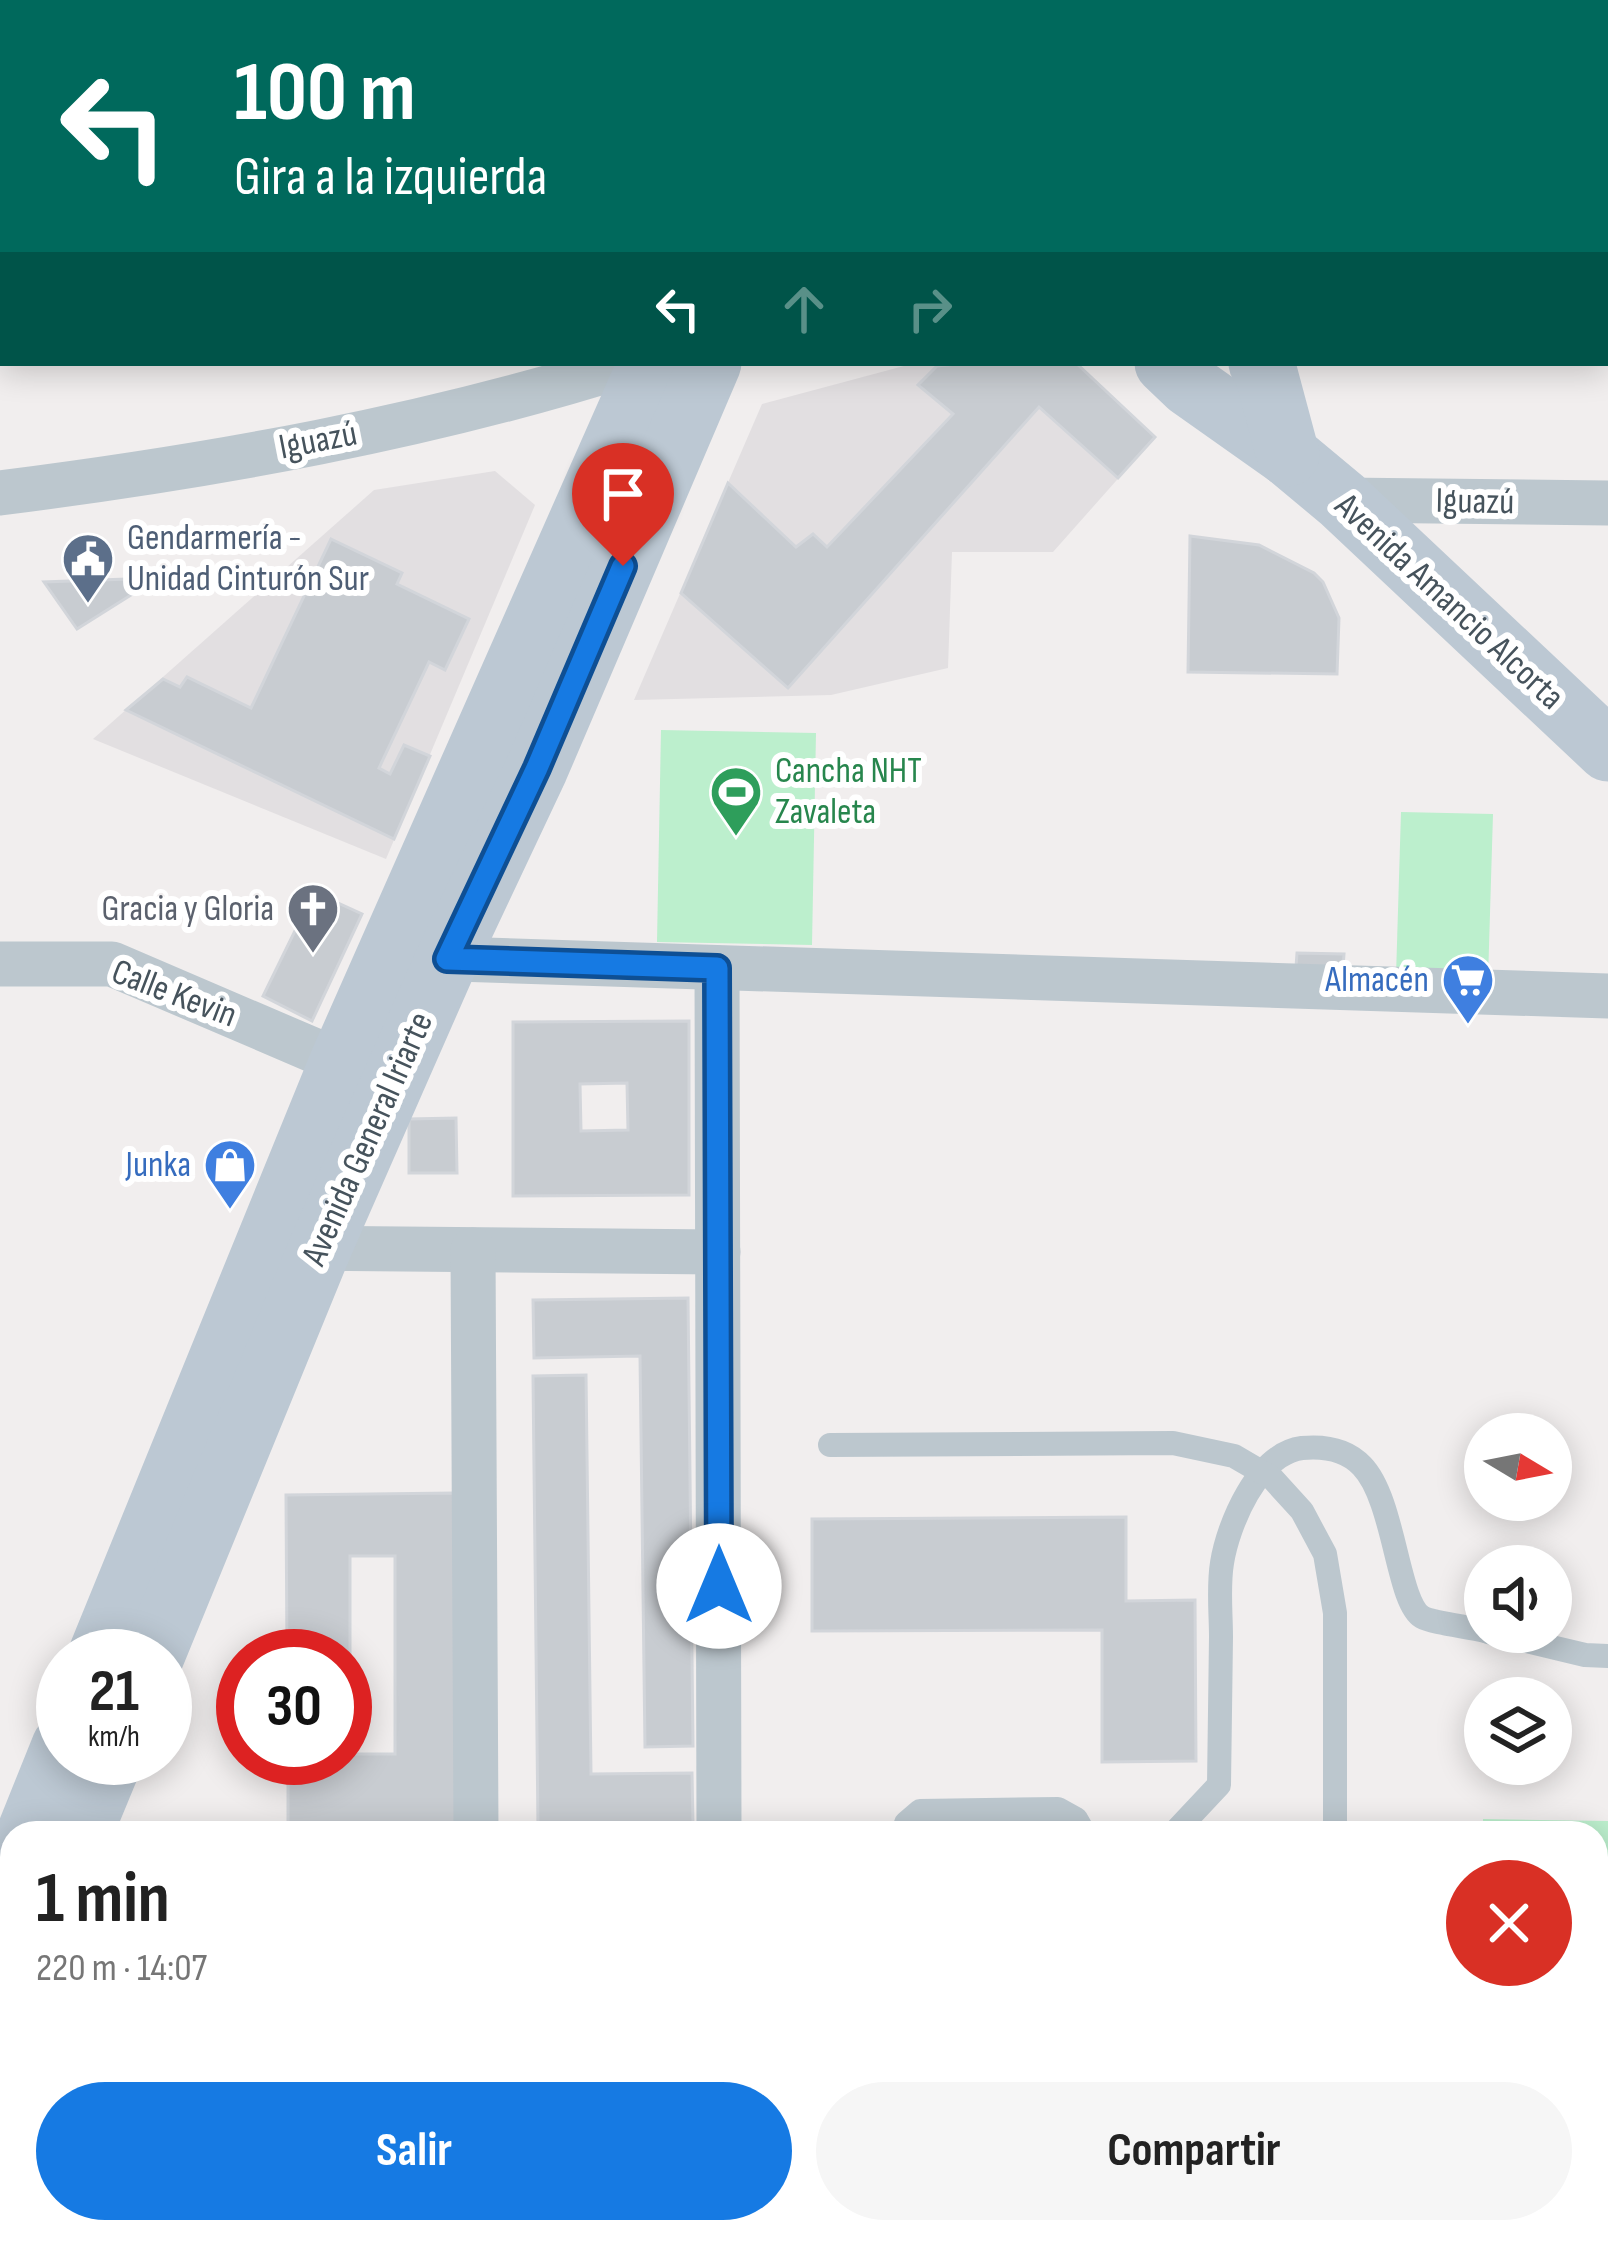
<!DOCTYPE html>
<html lang="es">
<head>
<meta charset="utf-8">
<style>
	:root { --surface:#fff; --page:#f6f6f6; --text:#222; --muted:#767676; --accent:#167ae3 }
	body { margin:0; font-family:"Sofia Sans Condensed",sans-serif; background:var(--page); color:var(--text); height:100vh; display:flex; flex-direction:column; font-size:45px; white-space:nowrap }
	* { box-sizing:border-box; margin:0 }
	p { font-size:39px; color:var(--muted) }
	.icon { flex:none; width:66px; height:66px; fill:none; stroke:currentColor; stroke-width:2; stroke-linecap:round; stroke-linejoin:round }
	.map { position:relative; flex:1; overflow:hidden }
	.sheet { position:absolute; left:0px; top:1821px; width:1608px; height:423px; display:flex; flex-direction:column; background:var(--surface); border-radius:36px 36px 0 0; box-shadow:0 6px 30px #0003 }
	.sheet>* { flex:none }
	.top-card { position:absolute; left:0px; top:0px; width:1608px; height:366px; box-shadow:0 6px 30px #0003; background:#00695c; color:#fff; overflow:hidden }
	.needle { width:78px; rotate:100deg }
	.controls { position:absolute; left:1464px; top:1413px; display:grid; gap:24px }
	.controls a { display:grid; place-items:center; width:108px; height:108px; border-radius:50%; background:var(--surface); box-shadow:0 6px 30px #0003; font-size:60px }
	.speed { position:absolute; left:36px; top:1629px; display:flex; gap:24px; font-size:60px; font-weight:700; text-align:center }
	.speed>* { display:grid; place-content:center; width:156px; height:156px; border-radius:50%; background:var(--surface); box-shadow:0 6px 30px #0003; line-height:1 }
	.speed small { font-size:30px; font-weight:400 }
	.speed .limit { border:18px solid #d22; background:#fff; color:#111 }
	.pin { position:absolute; display:grid; place-items:center; width:102px; height:102px; color:#fff; margin:-123px -51px; border-radius:50% 50% 50% 0; rotate:-45deg; box-shadow:0 0 12px #0007 }
	.pin .icon { rotate:45deg }
	.me { position:absolute; width:132px; margin:-66px; rotate:0deg; stroke-linejoin:round; filter:drop-shadow(0 0 9px #0008) }
	.turn { display:flex; align-items:center; gap:42px; height:252px; padding:0 36px; font-size:54px }
	.turn .icon { width:156px; height:156px; stroke-width:2.5 }
	.turn b { display:block; font-size:84px; line-height:102px }
	.lanes { display:flex; align-items:center; height:114px; padding:0 36px; background:#0003; justify-content:center; gap:60px; direction:ltr }
	.lanes .off { opacity:.35 }
	.round { display:grid; place-items:center; flex:none; width:126px; height:126px; border-radius:63px; background:var(--page) }
	.head { display:flex; align-items:center; justify-content:space-between; height:204px; padding:0 36px }
	h1 { font-size:72px; font-weight:700; line-height:90px }
	.cta { display:flex; gap:24px; margin-top:auto; padding:24px 36px }
	.cta a { flex:1; height:138px; border-radius:72px; background:var(--accent); color:#fff; font-size:48px; font-weight:700; line-height:138px; text-align:center }
	.cta a+a { background:var(--page); color:var(--text) }
	.map>svg:first-child { display:block }
	.education { fill:#e2dfe1 }
	.green { fill:#bcefcd }
	.building { fill:#c8ccd1; stroke:#d2d5da; stroke-width:3; fill-rule:evenodd }
	.lines { fill:none; stroke-linecap:round; stroke-linejoin:round }
	.lane { stroke:#bcc7ce; stroke-width:24 }
	.street { stroke:#bcc7ce; stroke-width:45 }
	.secondary { stroke:#bcc8d3; stroke-width:63 }
	.lane-bridge { stroke:#bcc7ce; stroke-width:24 }
	.route-casing { stroke:#0e4f94; stroke-width:30 }
	.route { stroke:#167ae3; stroke-width:21 }
	.labels { text-anchor:middle; dominant-baseline:central; stroke-width:12; stroke-linejoin:round; paint-order:stroke }
	.street-label { font-size:36px; fill:#46535c; stroke:#fff }
	.service-label { font-size:36px; fill:#4e5e75; stroke:#fff; text-anchor:start }
	.leisure-label { font-size:36px; fill:#27864d; stroke:#fff; text-anchor:start }
	.worship-label { font-size:36px; fill:#5b616d; stroke:#fff; text-anchor:end }
	.shop-label { font-size:36px; fill:#366cbe; stroke:#fff; text-anchor:end }
</style>
</head>
<body>
<div class="map">
<svg width="1608" height="2243" viewBox="0 0 1608 2243">
	<rect width="100%" height="100%" fill="#f1eeee"/>
	<!-- education -->
	<g class="education">
		<path d="M915 363H1076L1155 437 1053 552H952L948 668 831 695 634 700 762 404Z"/>
		<path d="M495 471 535 505 386 859 93 739 374 490Z"/>
	</g>
	<!-- green -->
	<g class="green">
		<path d="M661 730 816 733 812 945 657 942Z"/>
		<path d="M1401 812 1493 814 1488 979 1396 976Z"/>
		<path d="M1483 1819 1608 1821V2183H1596V1833H1483Z"/>
		<rect x="766" y="2232" width="110" height="11"/>
	</g>
	<!-- building -->
	<g class="building">
		<path d="M1093 0H1190L1192 3H1094Z"/>
		<path d="M967 363H1076L1155 437 1118 478 1039 407 788 688 681 593 728 483 796 547 813 534 827 547 953 414 918 385 937 366Z"/>
		<path d="M1190 536 1259 545 1314 573 1323 582 1339 618 1337 674 1188 672Z"/>
		<path d="M331 539 402 573 397 584 469 619 445 670 429 662 379 768 390 774 404 745 430 756 394 839 126 710 163 679 180 687 187 677 251 708Z"/>
		<path d="M158 578 77 629 44 582Z"/>
		<path d="M314 892 362 914 312 1021 263 996Z"/>
		<path d="M1297 953 1344 954 1342 982 1295 981Z"/>
		<path d="M689 1021V1195L513 1196V1022ZM627 1083 628 1130 581 1131 580 1084Z"/>
		<path d="M456 1118 457 1173H409V1119Z"/>
		<path d="M688 1298 693 1746 645 1747 640 1356 534 1358 533 1300Z"/>
		<path d="M586 1375 591 1774 692 1773 693 1825 538 1828 533 1376Z"/>
		<path d="M454 1493 457 1830 288 1831V1758H345V1656H287L286 1495ZM350 1556H395V1754H350Z"/>
		<path d="M1126 1517V1601L1195 1600 1196 1761 1102 1762V1630L812 1631V1519Z"/>
		<rect x="105" y="2232" width="332" height="11"/>
	</g>
	<g class="lines">
		<!-- lane -->
		<g class="lane">
			<path d="M1488 1632 1585 1655 1608 1656"/>
			<path d="M904 1833 906 1823 920 1811 1058 1809 1076 1819 1084 1833"/>
			<path d="M1174 1833 1219 1785C1220 1736 1220 1686 1221 1637 1221 1613 1218 1587 1222 1563 1228 1525 1257 1454 1302 1448 1323 1446 1346 1449 1362 1466 1395 1500 1397 1602 1422 1617 1432 1623 1471 1627 1485 1631"/>
			<path d="M911 2232V2243"/>
			<path d="M1341 2232 1346 2243"/>
			<path d="M993 2243 997 2232"/>
		</g>
		<!-- street -->
		<g class="street">
			<path d="M1389 3 1398 0"/>
			<path d="M0 493C213 466 426 428 631 363"/>
			<path d="M1342 500 1608 503"/>
			<path d="M424 958 1608 996"/>
			<path d="M0 964H112L341 1062"/>
			<path d="M717 968 719 1833"/>
			<path d="M295 1248 718 1252"/>
			<path d="M473 1250 476 1833"/>
			<path d="M0 2151 12 2152"/>
			<path d="M457 2243V2232"/>
		</g>
		<!-- secondary -->
		<g class="secondary">
			<path d="M820 0 822 3"/>
			<path d="M890 3 893 0"/>
			<path d="M980 3 983 0"/>
			<path d="M1166 363 1189 385 1288 455 1342 500 1608 750"/>
			<path d="M1260 363 1266 373 1288 455"/>
			<path d="M99 1656 341 1062 650 363"/>
			<path d="M153 1656 320 1248 447 959 537 768 710 363"/>
			<path d="M28 1833 63 1746"/>
			<path d="M81 1833 112 1758"/>
			<path d="M0 1902 12 1872"/>
			<path d="M0 2033 12 2004"/>
		</g>
		<!-- lane-bridge -->
		<path class="lane-bridge" d="M830 1445 1173 1443 1234 1456 1272 1478 1302 1511 1325 1554 1335 1613V1833"/>
	</g>
	<g class="lines">
		<!-- route casing -->
		<g class="route-casing">
			<path id="route" d="M623 566 537 768 447 959 717 968 719 1586"/>
		</g>
		<!-- route -->
		<use href="#route" class="route"/>
	</g>
	<!-- icons -->
	<defs>
		<g id="civic-pin" transform="scale(2.7)"><path d="M0 17L-7.5 6A9.5 9.5 0 1 1 7.5 6Z" fill="#5c6f8a" stroke="#fff"/><path d="M-.6-6.5H3V-4.5H.6V-3L4-1V1h2V6H-6V1h2V-1L-.6-3ZM-1.2 2.5V6h2.4V2.5Z" fill="#fff"/></g>
		<g id="stadium-pin" transform="scale(2.7)"><path d="M0 17L-7.5 6A9.5 9.5 0 1 1 7.5 6Z" fill="#2e9e5b" stroke="#fff"/><path d="M0-5a6.5 5 0 1 0 0 10a6.5 5 0 1 0 0-10ZM-3.5-1.8h7v3.6h-7Z" fill="#fff"/></g>
		<g id="church-pin" transform="scale(2.7)"><path d="M0 17L-7.5 6A9.5 9.5 0 1 1 7.5 6Z" fill="#6b7280" stroke="#fff"/><path d="M-1.2-6h2.4v3.5h3.3v2.4h-3.3V6h-2.4V-.1h-3.3v-2.4h3.3Z" fill="#fff"/></g>
		<g id="supermarket-pin" transform="scale(2.7)"><path d="M0 17L-7.5 6A9.5 9.5 0 1 1 7.5 6Z" fill="#3f7fe0" stroke="#fff"/><path d="M-6-5.5h2.5l.6 2H6L4.5 2H-2.5L-4.4-4H-6ZM-1.5 3.2a1.3 1.3 0 1 0 .1 0ZM3 3.2a1.3 1.3 0 1 0 .1 0Z" fill="#fff"/></g>
		<g id="shop-pin" transform="scale(2.7)"><path d="M0 17L-7.5 6A9.5 9.5 0 1 1 7.5 6Z" fill="#3f7fe0" stroke="#fff"/><path d="M-5-2.5h2.3a2.7 3.5 0 0 1 5.4 0H5L5.5 6h-11ZM-1.5-2.5h3a1.5 2.3 0 0 0-3 0Z" fill="#fff"/></g>
	</defs>
	<g fill-rule="evenodd">
		<use href="#civic-pin" x="88" y="559"/>
		<use href="#stadium-pin" x="736" y="792"/>
		<use href="#church-pin" x="313" y="909"/>
		<use href="#supermarket-pin" x="1468" y="980"/>
		<use href="#shop-pin" x="230" y="1165"/>
	</g>
	<g class="labels">
		<!-- street labels -->
		<g class="street-label">
			<text transform="translate(318 441) rotate(-11)">Iguazú</text>
			<text transform="translate(1475 502) rotate(1)">Iguazú</text>
			<text transform="translate(1449 602) rotate(43)">Avenida Amancio Alcorta</text>
			<text transform="translate(174 994) rotate(21)">Calle Kevin</text>
			<text transform="translate(368 1139) rotate(-66)">Avenida General Iriarte</text>
		</g>
		<!-- service labels -->
		<g class="service-label">
			<text x="127" y="538">Gendarmería -<tspan x="127" dy="41">Unidad Cinturón Sur</tspan></text>
		</g>
		<!-- leisure labels -->
		<g class="leisure-label">
			<text x="775" y="771">Cancha NHT<tspan x="775" dy="41">Zavaleta</tspan></text>
		</g>
		<!-- worship labels -->
		<g class="worship-label">
			<text x="274" y="909">Gracia y Gloria</text>
		</g>
		<!-- shop labels -->
		<g class="shop-label">
			<text x="1429" y="980">Almacén</text>
			<text x="191" y="1165">Junka</text>
		</g>
	</g>
</svg>
<div class="controls">
<a><svg class="needle" viewBox="-14 -14 28 28"><path d="M0-13l5 13h-10z" fill="#e53935"/><path d="M0 13l5-13h-10z" fill="#767676"/></svg></a>
<a><svg class="icon" aria-label="sound" viewBox="0 0 24 24"><path d="M4 9h4l5-4v14l-5-4H4zM17 9q2 3 0 6"/></svg></a>
<a><svg class="icon" aria-label="layers" viewBox="0 0 24 24"><path d="M12 4l9 5-9 5-9-5zM3 14l9 5 9-5"/></svg></a>
</div>
<div class="speed"><div>21<small>km/h</small></div><div class="limit">30</div></div>
<div class="pin" style="left:623px;top:566px;background:#d93025"><svg class="icon" aria-label="arrive" viewBox="0 0 24 24"><path d="M6 21V4h12l-3 4 3 4H6"/></svg></div>
<svg class="me" style="left:719px;top:1586px" viewBox="-20 -20 40 40"><circle r="19" fill="#fff"/><path d="M0-13L10 11 0 6-10 11z" fill="#167ae3"/></svg>
<div class="top-card">
<div class="turn"><svg class="icon" aria-label="left" viewBox="0 0 24 24"><path d="M17 20v-9H6M10 6l-5 5 5 5"/></svg><div><b>100 m</b>Gira a la izquierda</div></div>
<div class="lanes"><svg class="icon" aria-label="left" viewBox="0 0 24 24"><path d="M17 20v-9H6M10 6l-5 5 5 5"/></svg><svg class="icon off" aria-label="ahead" viewBox="0 0 24 24"><path d="M12 20V5M6 11l6-6 6 6"/></svg><svg class="icon off" aria-label="right" viewBox="0 0 24 24"><path d="M7 20v-9h11M14 6l5 5-5 5"/></svg></div>
</div>
<section class="sheet">
<div class="head"><div><h1>1 min</h1><p>220 m · 14:07</p></div><a class="round" style="background:#d93025;color:#fff"><svg class="icon" aria-label="close" viewBox="0 0 24 24"><path d="M6 6l12 12M18 6L6 18"/></svg></a></div>
<div class="cta"><a>Salir</a><a>Compartir</a></div>
</section>
</div>
</body>
</html>
